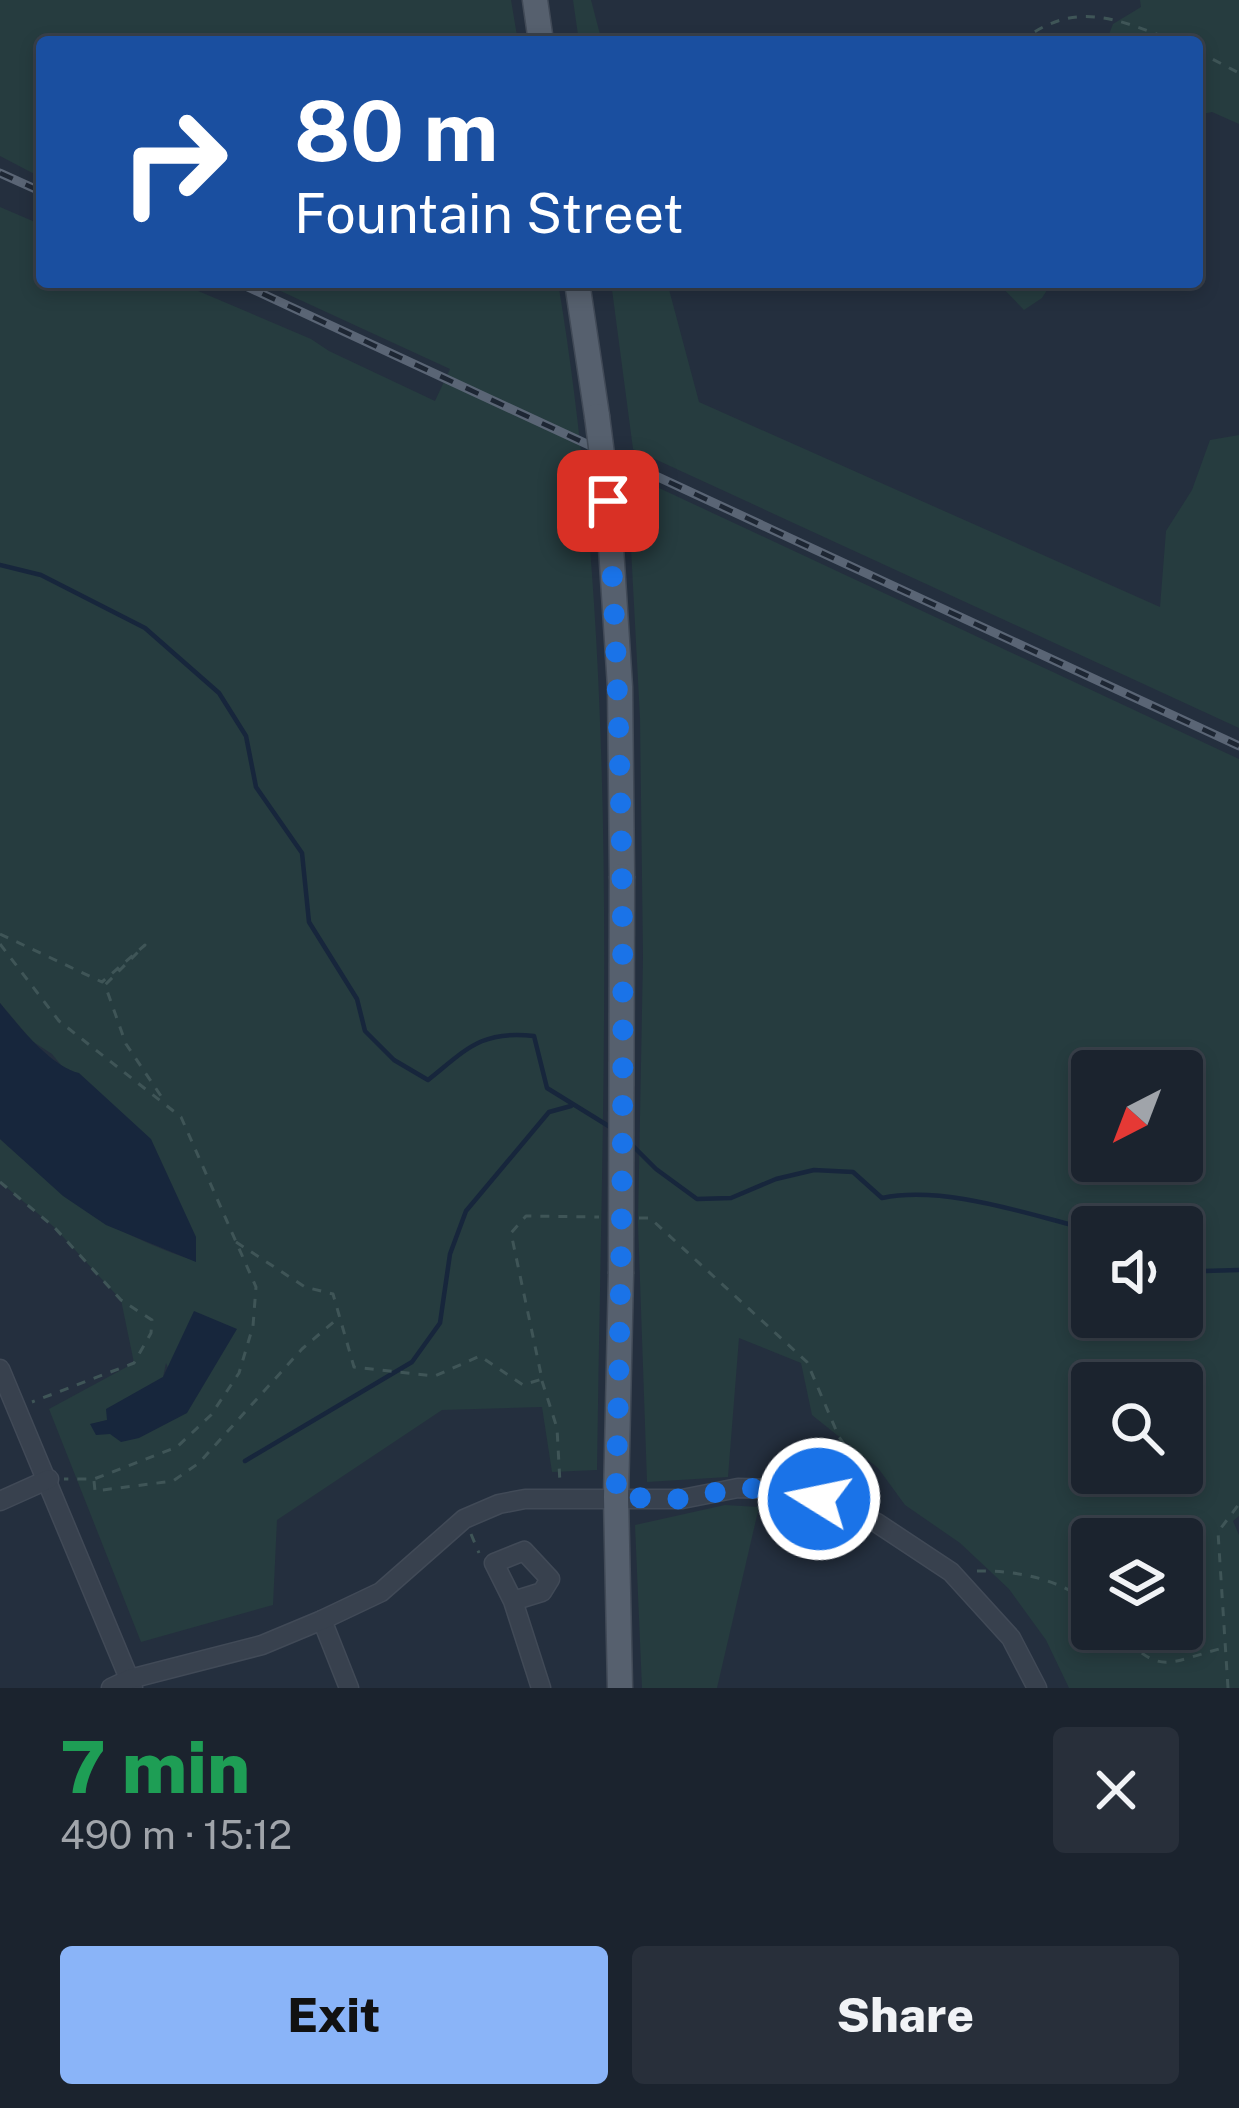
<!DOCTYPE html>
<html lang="en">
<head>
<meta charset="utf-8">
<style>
	:root { --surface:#1b232e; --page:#282f3a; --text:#f1f3f6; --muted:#a0a4aa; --line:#39404a; --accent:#8ab4f8 }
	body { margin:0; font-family:"Public Sans",sans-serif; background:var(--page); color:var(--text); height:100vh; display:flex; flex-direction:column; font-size:45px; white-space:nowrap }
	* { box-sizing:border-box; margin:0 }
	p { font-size:39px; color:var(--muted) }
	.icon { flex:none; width:66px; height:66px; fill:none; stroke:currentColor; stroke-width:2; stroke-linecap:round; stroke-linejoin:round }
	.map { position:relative; height:1688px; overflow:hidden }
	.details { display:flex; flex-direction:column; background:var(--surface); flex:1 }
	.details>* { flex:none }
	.guide { position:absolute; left:36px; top:36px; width:1167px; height:252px; border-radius:12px; box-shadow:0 6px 18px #0003,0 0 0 3px var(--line); background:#1a4fa0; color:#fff; overflow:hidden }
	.needle { width:78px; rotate:222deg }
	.fabs { position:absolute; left:1071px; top:1050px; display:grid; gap:24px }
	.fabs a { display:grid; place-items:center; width:132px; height:132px; border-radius:12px; background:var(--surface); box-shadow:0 6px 18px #0003,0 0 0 3px var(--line); font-size:60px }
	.pin { position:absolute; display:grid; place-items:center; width:102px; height:102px; color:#fff; margin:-51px; border-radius:24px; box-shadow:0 6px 18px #0006 }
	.me { position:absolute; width:132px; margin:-66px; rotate:280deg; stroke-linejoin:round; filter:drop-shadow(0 0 9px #0008) }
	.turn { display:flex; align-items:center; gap:42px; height:252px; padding:0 60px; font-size:54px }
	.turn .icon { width:156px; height:156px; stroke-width:2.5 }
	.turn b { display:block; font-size:84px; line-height:102px }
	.round { display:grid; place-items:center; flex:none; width:126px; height:126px; border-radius:12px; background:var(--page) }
	.summary { display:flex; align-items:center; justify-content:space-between; height:204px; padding:0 60px }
	h1 { font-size:72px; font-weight:800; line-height:90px; color:#1e9e55 }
	.cta { display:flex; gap:24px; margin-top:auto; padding:24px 60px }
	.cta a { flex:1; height:138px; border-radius:12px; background:var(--accent); color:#111; font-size:48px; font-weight:800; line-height:138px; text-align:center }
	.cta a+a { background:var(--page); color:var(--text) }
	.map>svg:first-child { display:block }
	.green { fill:#263c3f; fill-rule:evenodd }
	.water { fill:#17263c }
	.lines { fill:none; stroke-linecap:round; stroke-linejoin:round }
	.stream { stroke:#17263c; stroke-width:4.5 }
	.minor-casing { stroke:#414a57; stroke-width:21 }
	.major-casing { stroke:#414a57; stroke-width:27 }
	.path { stroke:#3f5557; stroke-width:3; stroke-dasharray:9 9; stroke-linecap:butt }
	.minor { stroke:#38414e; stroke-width:18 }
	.major { stroke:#56606e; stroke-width:24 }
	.rail-casing { stroke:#5a6575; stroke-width:9 }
	.rail { stroke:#1d2633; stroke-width:4.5; stroke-dasharray:14; stroke-linecap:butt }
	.major-bridge-casing { stroke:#414a57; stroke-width:27; stroke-linecap:butt }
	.major-bridge { stroke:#56606e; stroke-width:24 }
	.route { stroke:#1a73e8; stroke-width:21; stroke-dasharray:0 37.8 }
</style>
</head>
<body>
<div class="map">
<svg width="1239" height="1688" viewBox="0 0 1239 1688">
	<rect width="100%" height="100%" fill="#242f3e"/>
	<!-- green -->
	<g class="green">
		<path d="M0 0H511L518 42H42V178L0 156Z"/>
		<path d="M573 0H591L602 42H579Z"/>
		<path d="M1140 0H1239V124L1212 112 1197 115V42H1106L1113 24 1141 7Z"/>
		<path d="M0 207 42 225V282H177L311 339 329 351 435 401 450 369 261 282H558C623 674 602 1074 597 1470L552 1472 542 1407 442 1410 277 1520 273 1605 141 1642 49 1409 134 1363 121 1300 54 1227 0 1182V1139C67 1199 109 1233 196 1261L65 1070 52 1054 32 1041 0 1003ZM166 1363 187 1413 91 1424 108 1420 107 1409 163 1377Z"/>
		<path d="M611 282H667L699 402 1160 607 1166 531 1192 490 1210 440 1239 435V728L633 449Z"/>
		<path d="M997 282H1052L1042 298 1024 310Z"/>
		<path d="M627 473 1239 759V1516L1233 1521 1239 1535V1688H1069L1046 1640 1009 1589 960 1543 905 1505 878 1468 812 1415 801 1363 739 1338 728 1477 647 1482 638 1223 643 957 640 718ZM1182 1071V1161H1092V1071ZM1092 1227H1182V1317H1092ZM1092 1383H1182V1473H1092ZM1092 1539H1182V1629H1092Z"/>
		<path d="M725 1505 759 1507 717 1688H642L635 1525Z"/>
	</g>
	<!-- water -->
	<g class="water">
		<path d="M0 1003C19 1026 50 1066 79 1073L151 1139 196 1237V1262L106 1225 63 1196 0 1139Z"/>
		<path d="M194 1311 237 1329 187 1413 139 1438 121 1442 110 1434 96 1435 90 1424 107 1420 106 1409 163 1377Z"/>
	</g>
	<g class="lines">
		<!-- stream -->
		<g class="stream">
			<path d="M0 565 41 575 145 628 219 693 246 736 256 787 302 853 309 922 357 999 365 1031 394 1060 428 1080C467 1049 481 1030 534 1036L547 1088 615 1130"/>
			<path d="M632 1145 656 1169 697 1199 731 1198 776 1179 814 1170 853 1172 882 1198C946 1185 1029 1215 1092 1230"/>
			<path d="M1182 1256 1204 1271 1239 1270"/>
			<path d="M245 1461 412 1362 440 1323 450 1254 466 1211 549 1112 571 1106"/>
		</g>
		<!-- minor casing -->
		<g class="minor-casing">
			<g id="minor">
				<path d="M0 1369 133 1688"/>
				<path d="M0 1501 49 1479"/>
				<path d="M513 1601 542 1592 550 1579 524 1551 494 1563 513 1601 541 1688"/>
				<path d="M322 1620 349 1688"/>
				<path d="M111 1688 130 1679 262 1645 322 1620 381 1592 464 1519 499 1504 525 1499H682L738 1488 776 1489 819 1499 877 1523 951 1572 1011 1638 1037 1688"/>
			</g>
		</g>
		<!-- major casing -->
		<g class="major-casing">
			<g id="major">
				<path d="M535 0 541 42"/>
				<path d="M577 282 597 416"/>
				<path d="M608 501 620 687 622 876"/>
				<path d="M620 1688 616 1497 621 1274"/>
			</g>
		</g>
		<!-- path -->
		<g class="path">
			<path d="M1020 42C1074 0 1113 17 1177 42"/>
			<path d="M1197 51 1239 73"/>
			<path d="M0 934 102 982 145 945 105 985 126 1044 165 1102"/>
			<path d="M0 944 59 1021 181 1117 256 1287 253 1326 239 1373 211 1415 177 1447 94 1479H64"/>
			<path d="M0 1182 54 1227 121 1300 152 1320 151 1333 134 1363 32 1402"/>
			<path d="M639 1218H650L807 1362 839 1437 878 1489 877 1505"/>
			<path d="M236 1242 305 1287 333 1294 354 1367 435 1376 480 1356 523 1385 542 1379 511 1233 526 1216 599 1217"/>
			<path d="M542 1381 557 1428 560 1483"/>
			<path d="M94 1481 95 1491 173 1481 199 1463 302 1349 337 1319"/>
			<path d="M471 1534 479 1553"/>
			<path d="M977 1571C1015 1570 1064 1579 1092 1607"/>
			<path d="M1115 1629C1162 1676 1162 1664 1223 1648"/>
			<path d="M1228 1688 1218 1532 1239 1504"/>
		</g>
		<!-- minor -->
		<use href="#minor" class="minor"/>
		<!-- major -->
		<use href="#major" class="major"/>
		<!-- rail casing -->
		<g class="rail-casing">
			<g id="rail">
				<path d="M0 173 42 192"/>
				<path d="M237 282 1239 746"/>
			</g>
		</g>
		<!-- rail -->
		<use href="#rail" class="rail"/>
		<!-- major-bridge casing -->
		<g class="major-bridge-casing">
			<g id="major-bridge">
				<path d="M597 416 608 501"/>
				<path d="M621 1274 622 876"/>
			</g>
		</g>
		<!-- major-bridge -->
		<use href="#major-bridge" class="major-bridge"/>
	</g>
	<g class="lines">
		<!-- route -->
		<path class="route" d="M608 501C629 832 624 1165 616 1497L682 1499 738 1488 776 1489 819 1499"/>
	</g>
</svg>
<div class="fabs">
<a><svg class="needle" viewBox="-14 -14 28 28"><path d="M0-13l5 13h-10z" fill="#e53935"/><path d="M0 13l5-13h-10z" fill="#a0a4aa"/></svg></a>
<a><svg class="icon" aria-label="sound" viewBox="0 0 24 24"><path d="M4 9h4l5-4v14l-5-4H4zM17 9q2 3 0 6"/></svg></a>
<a><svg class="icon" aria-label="search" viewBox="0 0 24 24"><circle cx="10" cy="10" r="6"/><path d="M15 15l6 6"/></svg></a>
<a><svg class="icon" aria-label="layers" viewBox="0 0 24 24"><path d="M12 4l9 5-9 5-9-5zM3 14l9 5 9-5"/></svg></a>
</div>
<div class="pin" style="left:608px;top:501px;background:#d93025"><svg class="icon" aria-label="arrive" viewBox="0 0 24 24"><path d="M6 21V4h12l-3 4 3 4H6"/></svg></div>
<svg class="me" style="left:819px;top:1499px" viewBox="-20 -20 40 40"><circle r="17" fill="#1a73e8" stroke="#fff" stroke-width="3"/><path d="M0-11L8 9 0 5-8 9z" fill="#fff"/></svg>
<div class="guide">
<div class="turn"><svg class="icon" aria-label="right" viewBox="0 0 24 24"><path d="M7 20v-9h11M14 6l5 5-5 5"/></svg><div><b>80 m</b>Fountain Street</div></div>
</div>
</div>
<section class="details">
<div class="summary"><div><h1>7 min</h1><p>490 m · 15:12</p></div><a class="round"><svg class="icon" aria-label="close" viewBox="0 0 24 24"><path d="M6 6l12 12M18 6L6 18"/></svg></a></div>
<div class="cta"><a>Exit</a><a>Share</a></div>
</section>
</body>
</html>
